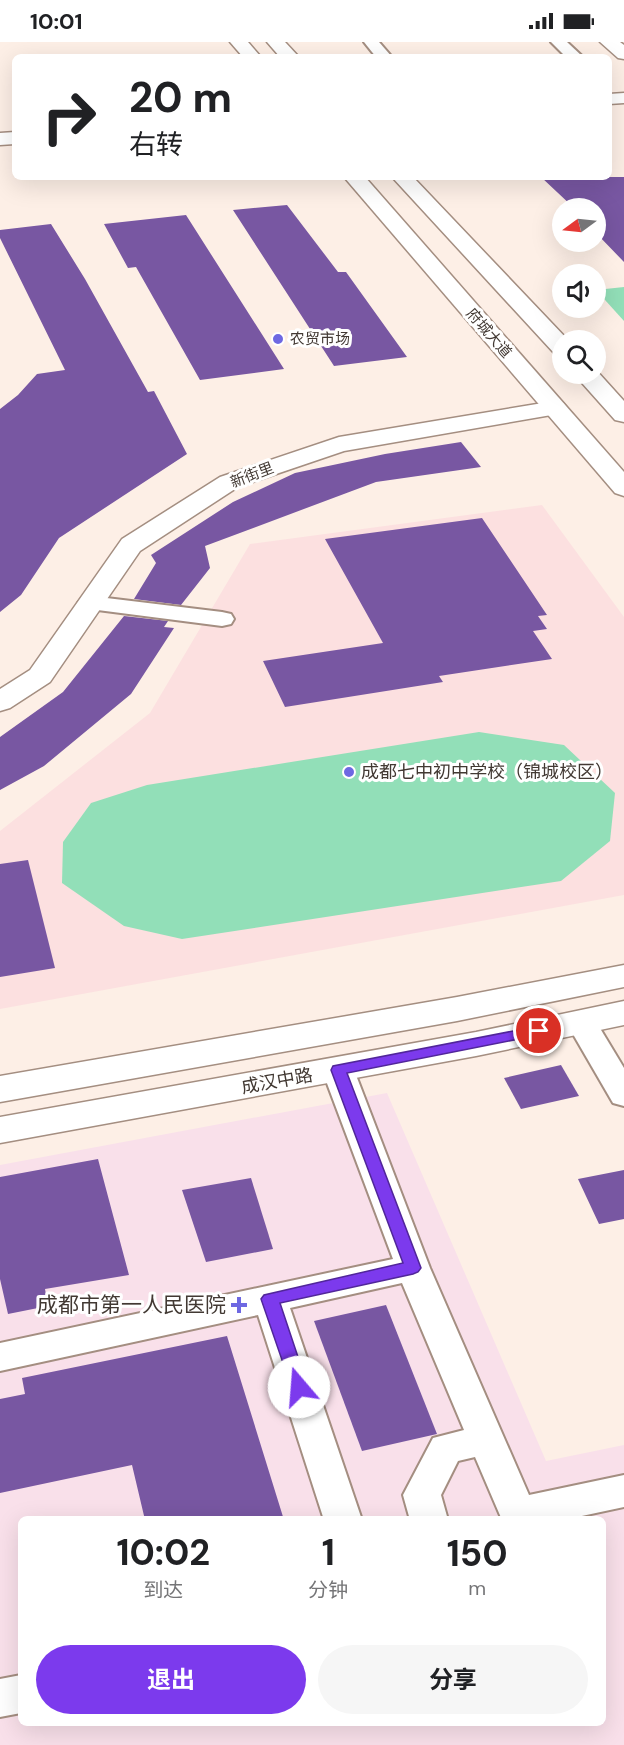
<!DOCTYPE html>
<html lang="zh">
<head>
<meta charset="utf-8">
<style>
	:root { --surface:#fff; --page:#f6f6f6; --text:#202124; --muted:#757577; --accent:#7c3aed }
	body { margin:0; font-family:"DM Sans","Noto Sans SC",sans-serif; background:var(--page); color:var(--text); height:100vh; display:flex; flex-direction:column; font-size:22px; white-space:nowrap }
	* { box-sizing:border-box; margin:0 }
	p { font-size:20px; color:var(--muted) }
	.icon { flex:none; width:33px; height:33px; fill:none; stroke:currentColor; stroke-width:2; stroke-linecap:round; stroke-linejoin:round }
	.map { position:relative; flex:1; overflow:hidden }
	.drawer { position:absolute; left:18px; top:1474px; width:588px; height:210px; display:flex; flex-direction:column; background:var(--surface); border-radius:9px; box-shadow:0 6px 24px #0002 }
	.drawer>* { flex:none }
	.top-card { position:absolute; left:12px; top:12px; width:600px; height:126px; border-radius:9px; box-shadow:0 6px 24px #0002; background:#fff; color:var(--text); overflow:hidden }
	.needle { width:39px; rotate:255deg }
	.controls { position:absolute; left:552px; top:156px; display:grid; gap:12px }
	.controls a { display:grid; place-items:center; width:54px; height:54px; border-radius:50%; background:var(--surface); box-shadow:0 6px 24px #0002; font-size:30px }
	.pin { position:absolute; display:grid; place-items:center; width:51px; height:51px; color:#fff; margin:-26px; border:3px solid #fff; border-radius:50%; box-shadow:0 2px 6px #0007 }
	.me { position:absolute; width:66px; margin:-33px; rotate:342deg; stroke-linejoin:round; filter:drop-shadow(0 0 4px #0008) }
	.turn { display:flex; align-items:center; gap:21px; height:126px; padding:0 18px; font-size:27px }
	.turn .icon { width:78px; height:78px; stroke-width:2.5 }
	.turn b { display:block; font-size:42px; line-height:51px }
	.eta { display:flex; justify-content:space-evenly; align-items:center; height:102px; text-align:center }
	.eta b { font-size:36px; font-weight:700; line-height:42px }
	.button { display:flex; gap:12px; margin-top:auto; padding:12px 18px }
	.button a { flex:1; height:69px; border-radius:36px; background:var(--accent); color:#fff; font-size:24px; font-weight:700; line-height:69px; text-align:center }
	.button a+a { background:var(--page); color:var(--text) }
	.status { display:flex; justify-content:space-between; align-items:center; height:42px; padding:0 30px; background:var(--surface); direction:ltr }
	.status svg { height:16px; fill:currentColor }
	.map>svg:first-child { display:block }
	.education { fill:#fce0e0 }
	.medical { fill:#f9e0ea; fill-rule:evenodd }
	.green { fill:#92dfb8 }
	.building { fill:#7857a2 }
	.lines { fill:none; stroke-linecap:round; stroke-linejoin:round }
	.minor-casing { stroke:#a48e81; stroke-width:4 }
	.tertiary-casing { stroke:#a48e81; stroke-width:3 }
	.secondary-casing { stroke:#a48e81; stroke-width:3 }
	.primary-casing { stroke:#a48e81; stroke-width:3 }
	.minor { fill:#fff; fill-rule:evenodd }
	.tertiary { fill:#fff; fill-rule:evenodd }
	.secondary { fill:#fff; fill-rule:evenodd }
	.primary { fill:#fff; fill-rule:evenodd }
	.route { fill:#7c3aed; stroke:#51269a; stroke-width:1.5 }
	.poi-dot { fill:#6e68e2; stroke:#fff; stroke-width:2 }
	.labels { text-anchor:middle; dominant-baseline:central; stroke-width:6; stroke-linejoin:round; paint-order:stroke }
	.far-street-label { font-size:15px; fill:#423933; stroke:#fff }
	.far-poi-label { font-size:15px; fill:#423933; stroke:#fff; text-anchor:start }
	.poi-label { font-size:18px; fill:#423933; stroke:#fff; text-anchor:start }
	.street-label { font-size:18px; fill:#423933; stroke:#fff }
	.near-poi-label { font-size:21px; fill:#423933; stroke:#fff; text-anchor:end }
</style>
</head>
<body>
<div class="status"><b>10:01</b><svg viewBox="0 0 49 12"><path d="M0 12V9h3v3zM5 12V6h3v6zM10 12V3h3v9zM15 12V0h3v12zM26 1h20v11H26zM47 4h2v5h-2z"/></svg></div>
<div class="map">
<svg width="624" height="1703" viewBox="0 0 624 1703">
	<rect width="100%" height="100%" fill="#fdefe6"/>
	<!-- education -->
	<path class="education" d="M542 463 624 575V853L0 967V789L150 671 250 502Z"/>
	<!-- medical -->
	<path class="medical" d="M387 1051 546 1419 624 1403V1703H0V1123ZM21 1478H603V1682H21Z"/>
	<!-- green -->
	<g class="green">
		<path d="M624 245V279L596 248Z"/>
		<path d="M479 690 564 703 615 751 610 799 561 839 182 897 124 884 62 841 63 800 91 761 147 743Z"/>
	</g>
	<!-- building -->
	<g class="building">
		<path d="M541 135H624V220L596 191V166H574Z"/>
		<path d="M287 163 338 230H346L407 315 334 324 233 168Z"/>
		<path d="M186 173 284 327 200 338 136 225 128 226 104 182Z"/>
		<path d="M51 182 85 237 148 350 154 349 187 412 59 496 21 553 0 570V367L18 353 37 332 65 328 0 196V188Z"/>
		<path d="M461 400 481 425 376 440 205 504 210 526 181 563 134 557 156 521 151 513 233 460 295 431 385 412Z"/>
		<path d="M482 476 547 573 538 574 547 587 533 589 552 617 439 634 443 640 285 665 263 619 383 601 325 497Z"/>
		<path d="M124 574 168 579 164 585 174 586 131 652 44 724 0 748V695L63 650Z"/>
		<path d="M28 818 55 926 0 935V822Z"/>
		<path d="M561 1023 579 1054 521 1067 504 1036Z"/>
		<path d="M98 1117 129 1233 45 1247 48 1264 8 1272 0 1237V1135Z"/>
		<path d="M624 1128V1177L599 1182 578 1137Z"/>
		<path d="M251 1136 273 1207 206 1220 182 1148Z"/>
		<path d="M386 1263 437 1392 362 1409 314 1279Z"/>
		<path d="M227 1294 284 1478H145L132 1423 0 1451V1357L25 1352 22 1336Z"/>
	</g>
	<g class="lines">
		<!-- minor casing -->
		<g class="minor-casing">
			<g id="minor">
				<path d="M364 0H379L392 15H376Z"/>
				<path d="M551 0H567L583 15H566Z"/>
				<path d="M90 554 222 570 231 572 234 577 231 582 222 584 82 566 78 561 82 556Z"/>
				<path d="M581 970 592 973 624 1026V1064L613 1061 566 980 570 973Z"/>
				<path d="M338 1017 349 1020 354 1028 430 1226 529 1453 624 1433V1465L563 1478H502L475 1415 458 1419 441 1453 448 1478H410L403 1453 433 1396 464 1388 402 1241 290 1266 362 1478H324L258 1273 0 1329V1301L393 1217 322 1028 327 1020Z"/>
				<path d="M21 1633V1671L0 1675V1637Z"/>
			</g>
		</g>
		<!-- tertiary casing -->
		<g class="tertiary-casing">
			<g id="tertiary">
				<path d="M600 0H620L624 3V17L618 16Z"/>
				<path d="M555 359 563 361 567 366 563 371 344 409 238 445 140 509 50 640 10 666 0 669V647L30 628 122 497 220 435 339 395Z"/>
			</g>
		</g>
		<!-- secondary casing -->
		<g class="secondary-casing">
			<g id="secondary">
				<path d="M230 0H248L261 15H243Z"/>
				<path d="M267 0H285L299 15H280Z"/>
				<path d="M344 135H365L624 430V454L615 451Z"/>
				<path d="M392 135H413L568 298H562V313L554 311Z"/>
				<path d="M596 328 624 359V380L615 378 574 332H596Z"/>
				<path d="M624 923V945L457 979 0 1060V1034L457 955Z"/>
				<path d="M624 959V983L476 1014 0 1101V1075L476 990Z"/>
			</g>
		</g>
		<!-- primary casing -->
		<g class="primary-casing">
			<g id="primary">
				<path d="M624 51V61L609 62V52Z"/>
				<path d="M15 90V102L0 103V91Z"/>
			</g>
		</g>
		<!-- minor -->
		<use href="#minor" class="minor"/>
		<!-- tertiary -->
		<use href="#tertiary" class="tertiary"/>
		<!-- secondary -->
		<use href="#secondary" class="secondary"/>
		<!-- primary -->
		<use href="#primary" class="primary"/>
	</g>
	<!-- route -->
	<path class="route" d="M539 984 546 989 544 992 347 1031 421 1226 418 1230 413 1232 280 1261 308 1345 305 1350 299 1352 293 1350 261 1257 264 1253 403 1221 331 1028 333 1024Z"/>
	<!-- markers -->
	<g class="poi-dot">
		<circle cx="278" cy="297" r="6"/>
		<circle cx="349" cy="730" r="6"/>
		<path d="M236 1254h6v6h6v6h-6v6h-6v-6h-6v-6h6z"/>
	</g>
	<g class="labels">
		<!-- far-street labels -->
		<g class="far-street-label">
			<text transform="translate(489 291) rotate(49)">府城大道</text>
			<text transform="translate(252 433) rotate(-21)">新街里</text>
		</g>
		<!-- far-poi labels -->
		<g class="far-poi-label">
			<text x="290" y="297">农贸市场</text>
		</g>
		<!-- poi labels -->
		<g class="poi-label">
			<text x="361" y="730">成都七中初中学校（锦城校区）</text>
		</g>
		<!-- street labels -->
		<g class="street-label">
			<text transform="translate(277 1039) rotate(-10)">成汉中路</text>
		</g>
		<!-- near-poi labels -->
		<g class="near-poi-label">
			<text x="226" y="1263">成都市第一人民医院</text>
		</g>
	</g>
</svg>
<div class="controls">
<a><svg class="needle" viewBox="-14 -14 28 28"><path d="M0-13l5 13h-10z" fill="#e53935"/><path d="M0 13l5-13h-10z" fill="#757577"/></svg></a>
<a><svg class="icon" aria-label="sound" viewBox="0 0 24 24"><path d="M4 9h4l5-4v14l-5-4H4zM17 9q2 3 0 6"/></svg></a>
<a><svg class="icon" aria-label="search" viewBox="0 0 24 24"><circle cx="10" cy="10" r="6"/><path d="M15 15l6 6"/></svg></a>
</div>
<div class="pin" style="left:539px;top:989px;background:#d93025"><svg class="icon" aria-label="arrive" viewBox="0 0 24 24"><path d="M6 21V4h12l-3 4 3 4H6"/></svg></div>
<svg class="me" style="left:299px;top:1345px" viewBox="-20 -20 40 40"><circle r="19" fill="#fff"/><path d="M0-13L10 11 0 6-10 11z" fill="#7c3aed"/></svg>
<div class="top-card">
<div class="turn"><svg class="icon" aria-label="right" viewBox="0 0 24 24"><path d="M7 20v-9h11M14 6l5 5-5 5"/></svg><div><b>20 m</b>右转</div></div>
</div>
<section class="drawer">
<div class="eta">
<div><b>10:02</b><p>到达</p></div>
<div><b>1</b><p>分钟</p></div>
<div><b>150</b><p>m</p></div>
</div>
<div class="button"><a>退出</a><a>分享</a></div>
</section>
</div>
</body>
</html>
